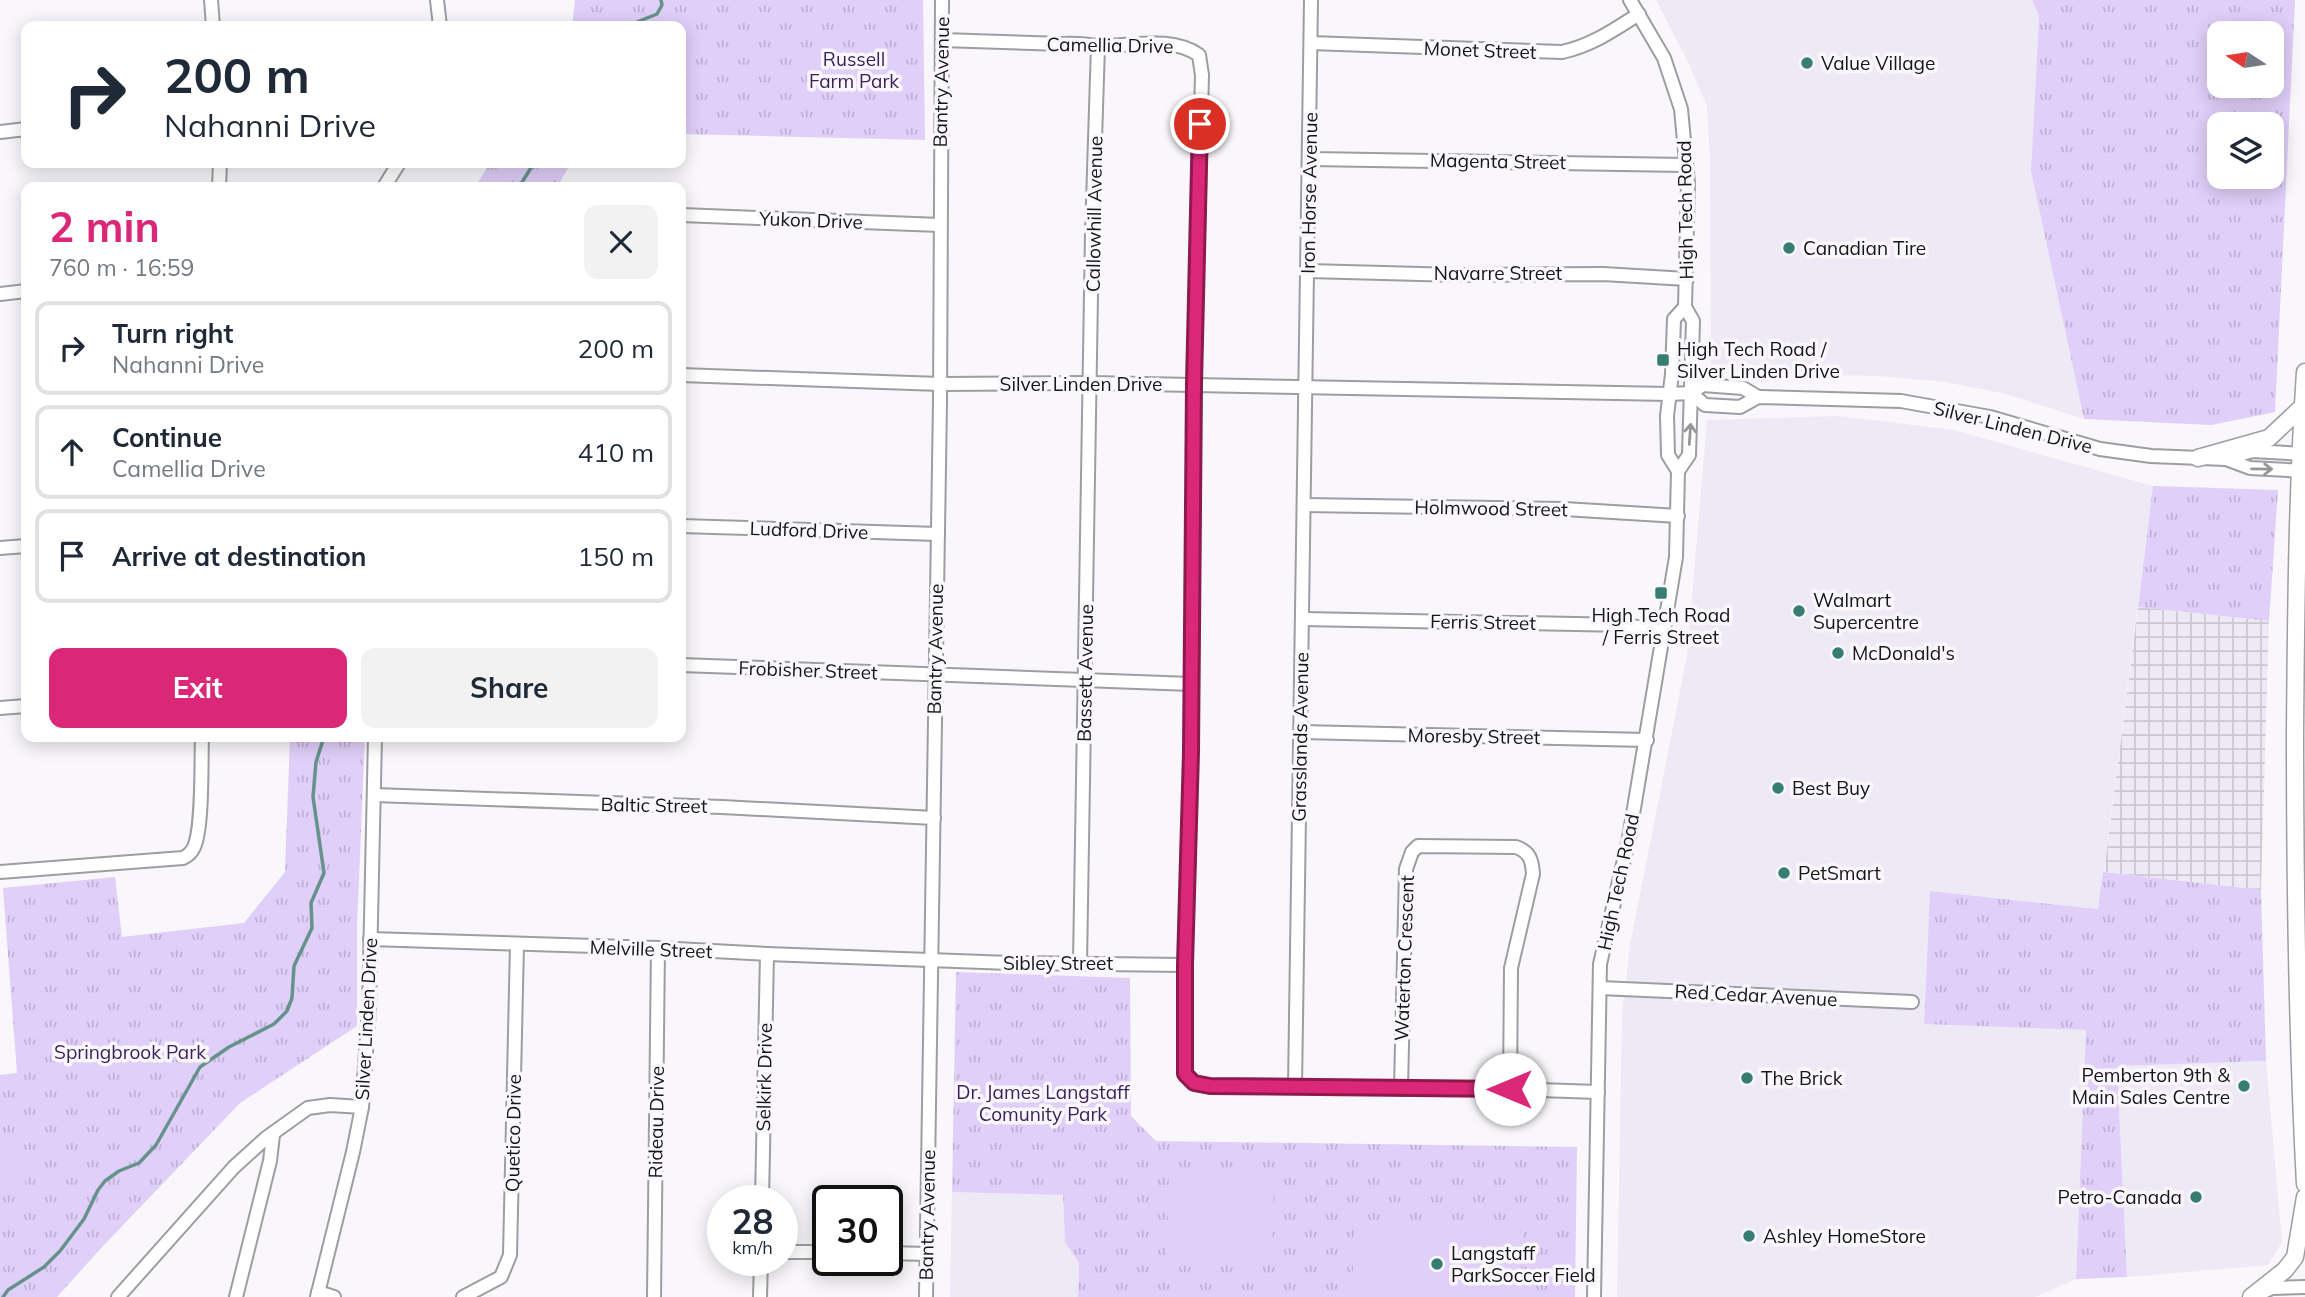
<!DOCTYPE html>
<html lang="en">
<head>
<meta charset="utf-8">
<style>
	:root { --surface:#fff; --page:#f2f2f3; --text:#1f2937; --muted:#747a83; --line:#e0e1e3; --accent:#db2777 }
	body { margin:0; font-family:Mulish,sans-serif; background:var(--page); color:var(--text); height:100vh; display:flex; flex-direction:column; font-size:26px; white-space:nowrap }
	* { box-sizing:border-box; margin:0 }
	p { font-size:23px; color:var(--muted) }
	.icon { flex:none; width:38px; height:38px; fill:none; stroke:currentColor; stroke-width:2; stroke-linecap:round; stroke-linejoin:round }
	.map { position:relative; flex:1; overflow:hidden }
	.drawer { position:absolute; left:21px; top:182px; width:665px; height:560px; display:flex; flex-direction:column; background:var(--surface); border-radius:14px; box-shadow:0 4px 18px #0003 }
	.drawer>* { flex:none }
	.top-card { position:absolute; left:21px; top:21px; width:665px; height:147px; border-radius:14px; box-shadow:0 4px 18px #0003; background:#fff; color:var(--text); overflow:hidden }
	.needle { width:46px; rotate:282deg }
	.controls { position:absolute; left:2207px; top:21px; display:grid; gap:14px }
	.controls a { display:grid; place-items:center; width:77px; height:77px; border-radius:14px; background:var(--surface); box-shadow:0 4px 18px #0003; font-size:35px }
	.speed { position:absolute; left:707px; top:1185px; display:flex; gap:14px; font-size:35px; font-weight:700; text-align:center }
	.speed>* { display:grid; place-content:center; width:91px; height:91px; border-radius:50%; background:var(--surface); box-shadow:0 4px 18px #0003; line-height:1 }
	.speed small { font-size:18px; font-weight:400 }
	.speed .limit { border:4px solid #111; border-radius:10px; background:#fff; color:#111 }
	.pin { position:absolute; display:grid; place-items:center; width:60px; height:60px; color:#fff; margin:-30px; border:4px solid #fff; border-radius:50%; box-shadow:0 2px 7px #0007 }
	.me { position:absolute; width:77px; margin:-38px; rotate:270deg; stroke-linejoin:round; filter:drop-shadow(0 0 5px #0008) }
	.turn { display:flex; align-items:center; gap:24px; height:147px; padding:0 28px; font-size:32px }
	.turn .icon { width:91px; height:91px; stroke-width:2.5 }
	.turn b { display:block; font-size:49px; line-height:60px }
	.round { display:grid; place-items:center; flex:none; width:74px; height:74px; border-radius:14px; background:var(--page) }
	.summary { display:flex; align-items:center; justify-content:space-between; height:119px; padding:0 28px }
	h1 { font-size:42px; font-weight:700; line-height:52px; color:var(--accent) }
	.cta { display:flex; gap:14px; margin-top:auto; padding:14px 28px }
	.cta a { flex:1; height:80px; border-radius:14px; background:var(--accent); color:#fff; font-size:28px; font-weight:700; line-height:80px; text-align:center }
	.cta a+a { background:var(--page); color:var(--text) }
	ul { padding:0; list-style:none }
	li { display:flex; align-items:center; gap:21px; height:94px; margin:0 14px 10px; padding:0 14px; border:4px solid var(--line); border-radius:14px }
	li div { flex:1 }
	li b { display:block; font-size:26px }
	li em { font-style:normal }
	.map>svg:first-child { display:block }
	.built { fill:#eeeaf5 }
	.industrial { fill:url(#industrial-grid) }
	.grass { fill:url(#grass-tufts); fill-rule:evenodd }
	.pitch { fill:#e0cff9 }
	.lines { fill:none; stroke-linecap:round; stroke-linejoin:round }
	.stream { stroke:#65938b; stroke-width:3.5 }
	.minor-casing { stroke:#9e9da1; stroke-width:16 }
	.major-casing { stroke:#9e9da1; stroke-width:19 }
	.minor { stroke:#fff; stroke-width:12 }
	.major { stroke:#fff; stroke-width:16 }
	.oneway { stroke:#969697 }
	.route-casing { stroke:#8e194d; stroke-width:18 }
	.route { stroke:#db2777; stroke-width:12 }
	.poi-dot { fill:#387d72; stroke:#f9f7fb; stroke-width:2.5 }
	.labels { text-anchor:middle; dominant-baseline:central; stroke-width:7; stroke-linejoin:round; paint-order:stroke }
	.street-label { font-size:19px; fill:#161517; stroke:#f9f7fb }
	.park-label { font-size:19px; fill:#3b1f58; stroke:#f9f7fb }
	.poi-label { font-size:19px; fill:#161517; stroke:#f9f7fb; text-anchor:start }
</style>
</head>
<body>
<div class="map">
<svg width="2305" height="1297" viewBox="0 0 2305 1297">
	<defs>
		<pattern id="industrial-grid" width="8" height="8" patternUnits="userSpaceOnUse" patternTransform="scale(1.75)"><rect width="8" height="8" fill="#eeeaf5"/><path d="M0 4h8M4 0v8" fill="none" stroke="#cbc8d1"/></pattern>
		<pattern id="grass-tufts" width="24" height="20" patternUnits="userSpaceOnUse" patternTransform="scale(1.75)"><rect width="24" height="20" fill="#e0cff9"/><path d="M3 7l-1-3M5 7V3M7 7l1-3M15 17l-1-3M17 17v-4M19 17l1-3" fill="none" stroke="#bfb1d5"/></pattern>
	</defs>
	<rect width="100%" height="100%" fill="#f9f7fb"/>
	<!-- built -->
	<g class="built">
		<path d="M1656 0H2032L2039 16 2031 171 2084 419 2006 394 1945 382 1880 376 1711 373 1710 161 1707 106 1688 62Z"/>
		<path d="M1838 416 1954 430 2153 486 2099 909 1930 891 1924 1023 2086 1030 2076 1279 2035 1297H1617L1622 1014 1630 945 1687 656 1707 420Z"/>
		<path d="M2266 1061 2282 1242 2268 1265 2127 1277 2117 1066Z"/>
		<path d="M952 1192 1063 1195 1065 1242 1079 1263 1078 1297H950Z"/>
	</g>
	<!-- industrial -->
	<path class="industrial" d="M2138 607 2269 621 2261 890 2104 872Z"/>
	<!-- grass -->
	<g class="grass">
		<path d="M575 0H923L925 140 681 134V26H572Z"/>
		<path d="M2032 0H2295L2275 412 2211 425 2084 419 2031 171 2039 16ZM2272 33V86H2219V33ZM2272 124V177H2219V124Z"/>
		<path d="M490 163H571L557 187H475Z"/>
		<path d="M2153 486 2278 490 2269 621 2138 607Z"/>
		<path d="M290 737H365L357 926V1026L240 1103 102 1247 57 1297H0V1075L17 1073 3 888 115 877 122 937 244 923 285 872Z"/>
		<path d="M2103 872 2261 890 2266 1061 2117 1066 2127 1277 2076 1279 2086 1030 1924 1024 1930 891 2098 909Z"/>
		<path d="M956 972 1130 978 1131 1116 1156 1141 1577 1147 1575 1297H1078L1079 1263 1065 1242 1063 1195 952 1192Z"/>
	</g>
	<!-- pitch -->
	<g class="pitch">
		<path d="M22 1140 26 1188 0 1191V1142Z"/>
		<path d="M1169 1170 1274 1172 1272 1258 1167 1255Z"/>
		<path d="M1354 1228 1522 1231 1520 1297H1352Z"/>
	</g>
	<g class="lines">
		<!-- stream -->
		<g class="stream">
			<path d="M627 26 657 14 662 5 661 0"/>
			<path d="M519 187 534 163"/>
			<path d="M3 1297 8 1290 44 1267 60 1251 84 1219 98 1190 105 1181 119 1171 139 1163 156 1145 200 1067 229 1047 274 1024 287 1011 292 998 294 966 312 928 311 903 324 873 313 797 316 762 324 737"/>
		</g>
		<!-- minor casing -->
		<g class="minor-casing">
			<g id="minor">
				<path d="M211 0 213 26"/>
				<path d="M437 0 440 26"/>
				<path d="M1630 0 1664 58 1681 109 1688 183 1685 307 1693 321 1689 455 1678 471"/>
				<path d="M942 40 1062 44C1076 43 1088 45 1101 46 1134 46 1171 36 1199 55L1202 75 1194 384 1191 752 1185 965V1074L1194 1082 1210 1086 1510 1089 1598 1092"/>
				<path d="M1311 43 1562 52C1591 46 1614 30 1639 14"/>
				<path d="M0 132 26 129"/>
				<path d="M1310 159 1686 165"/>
				<path d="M219 187 220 163"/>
				<path d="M384 187 399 163"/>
				<path d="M681 215 940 225"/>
				<path d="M1308 271 1458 275 1603 274 1687 279"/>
				<path d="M0 294 26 291"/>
				<path d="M681 375 940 384 1090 383 1669 394 1691 393 1703 385 1743 388 1758 397"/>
				<path d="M1691 393 1705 405 1740 407 1758 397 1901 401 1990 417 2100 449 2151 456 2226 459 2252 451 2305 454"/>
				<path d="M2226 459 2250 468 2305 471"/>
				<path d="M1304 505 1564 509 1678 516"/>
				<path d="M681 526 938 534"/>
				<path d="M0 548 26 546"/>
				<path d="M1302 619 1627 625 1663 632"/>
				<path d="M681 665 1191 684"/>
				<path d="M0 708 26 706"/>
				<path d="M1301 732 1647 740"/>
				<path d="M374 795 722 807 934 818"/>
				<path d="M0 872 183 858C189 855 192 852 194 847 203 828 201 761 202 737"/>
				<path d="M370 939 658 948 767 954 1010 963 1185 965"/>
				<path d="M1080 963 1092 234 1098 46"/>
				<path d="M1600 988 1912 1002"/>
				<path d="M1295 1087 1311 0"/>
				<path d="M1401 1089 1406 869 1412 852 1418 846 1516 847C1530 852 1532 860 1533 874L1511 968 1510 1089"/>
				<path d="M762 1200 767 954"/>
				<path d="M782 1252H828"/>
				<path d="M887 1253 927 1254"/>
				<path d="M318 1292 334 1297"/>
				<path d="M2261 1293 2272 1288 2305 1287"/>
				<path d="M118 1297 234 1167 266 1138 308 1108 330 1105 362 1107"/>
				<path d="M236 1297 270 1161 273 1135"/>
				<path d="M317 1297 353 1152 362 1107 369 1010 375 737"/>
				<path d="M463 1297 501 1277 510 1255 517 944"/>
				<path d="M654 1297 658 948"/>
				<path d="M760 1297 761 1260"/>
				<path d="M926 1297 940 402 942 0"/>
				<path d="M1594 1297 1600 964 1629 838 1676 557 1678 471 1668 455 1667 416 1672 374 1674 319 1685 307"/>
			</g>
		</g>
		<!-- major casing -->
		<g class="major-casing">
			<g id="major">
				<path d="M2305 372C2297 492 2296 613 2295 733 2295 883 2297 1034 2305 1184"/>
				<path d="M2198 458 2269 438 2303 406"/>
				<path d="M2251 1297 2285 1270 2295 1257 2305 1197"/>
			</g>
		</g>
		<!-- minor -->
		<use href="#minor" class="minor"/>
		<!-- major -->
		<use href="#major" class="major"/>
	</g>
	<!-- one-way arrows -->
	<defs><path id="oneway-shaft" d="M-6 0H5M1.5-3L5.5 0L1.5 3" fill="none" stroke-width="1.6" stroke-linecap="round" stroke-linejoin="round" transform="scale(1.75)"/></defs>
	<g class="oneway">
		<use href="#oneway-shaft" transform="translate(1690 434) rotate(-86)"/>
		<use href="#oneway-shaft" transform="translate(2262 469) rotate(1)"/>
	</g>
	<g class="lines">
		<!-- route casing -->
		<g class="route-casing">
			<path id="route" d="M1200 124 1194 384 1191 752 1185 965V1074L1194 1083 1210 1086 1510 1089"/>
		</g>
		<!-- route -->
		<use href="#route" class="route"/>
	</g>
	<!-- markers -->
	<g class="poi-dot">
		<circle cx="1807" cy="63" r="7"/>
		<circle cx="1789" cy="248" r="7"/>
		<rect x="1656" y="353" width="14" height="14" rx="3.5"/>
		<rect x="1654" y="586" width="14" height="14" rx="3.5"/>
		<circle cx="1799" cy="611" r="7"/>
		<circle cx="1838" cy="653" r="7"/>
		<circle cx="1778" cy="788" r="7"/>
		<circle cx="1784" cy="873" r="7"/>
		<circle cx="1747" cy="1078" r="7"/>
		<circle cx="2244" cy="1086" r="7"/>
		<circle cx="2196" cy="1197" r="7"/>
		<circle cx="1749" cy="1236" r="7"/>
		<circle cx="1437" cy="1264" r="7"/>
	</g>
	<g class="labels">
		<!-- street labels -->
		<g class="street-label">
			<text transform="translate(1110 45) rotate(1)">Camellia Drive</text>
			<text transform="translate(1480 50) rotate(2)">Monet Street</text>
			<text transform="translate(941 82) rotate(-89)">Bantry Avenue</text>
			<text transform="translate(1498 161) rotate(1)">Magenta Street</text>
			<text transform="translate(1309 193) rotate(-89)">Iron Horse Avenue</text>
			<text transform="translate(1685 210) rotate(-91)">High Tech Road</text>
			<text transform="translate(1094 214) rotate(-89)">Callowhill Avenue</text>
			<text transform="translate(811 220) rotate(2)">Yukon Drive</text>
			<text x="1498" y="273">Navarre Street</text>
			<text x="1081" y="384">Silver Linden Drive</text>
			<text transform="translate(2013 427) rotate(14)">Silver Linden Drive</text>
			<text transform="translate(1491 508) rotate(1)">Holmwood Street</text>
			<text transform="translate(809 530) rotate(2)">Ludford Drive</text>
			<text transform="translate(1483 622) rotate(1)">Ferris Street</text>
			<text transform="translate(935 649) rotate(-89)">Bantry Avenue</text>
			<text transform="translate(808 670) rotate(2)">Frobisher Street</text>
			<text transform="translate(1085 673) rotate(-89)">Bassett Avenue</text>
			<text transform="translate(1474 736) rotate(1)">Moresby Street</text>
			<text transform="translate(1300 737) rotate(-89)">Grasslands Avenue</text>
			<text transform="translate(654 805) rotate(1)">Baltic Street</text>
			<text transform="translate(1618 882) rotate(-78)">High Tech Road</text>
			<text transform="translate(651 949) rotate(2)">Melville Street</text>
			<text transform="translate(1404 958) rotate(-88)">Waterton Crescent</text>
			<text x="1058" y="963">Sibley Street</text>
			<text transform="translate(1756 995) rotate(3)">Red Cedar Avenue</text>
			<text transform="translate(366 1019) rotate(-87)">Silver Linden Drive</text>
			<text transform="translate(764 1077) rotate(-89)">Selkirk Drive</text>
			<text transform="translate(656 1122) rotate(-89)">Rideau Drive</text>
			<text transform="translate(513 1133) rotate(-89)">Quetico Drive</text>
			<text transform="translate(927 1215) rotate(-89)">Bantry Avenue</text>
		</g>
		<!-- park labels -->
		<g class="park-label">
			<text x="854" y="59">Russell<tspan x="854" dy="22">Farm Park</tspan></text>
			<text x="130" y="1052">Springbrook Park</text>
			<text x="1043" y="1092">Dr. James Langstaff<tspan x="1043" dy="22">Comunity Park</tspan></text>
		</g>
		<!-- poi labels -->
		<g class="poi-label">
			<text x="1821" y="63">Value Village</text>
			<text x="1803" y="248">Canadian Tire</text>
			<text x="1677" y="349">High Tech Road /<tspan x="1677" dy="22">Silver Linden Drive</tspan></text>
			<text x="1813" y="600">Walmart<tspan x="1813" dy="22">Supercentre</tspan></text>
			<text x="1661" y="615" text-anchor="middle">High Tech Road<tspan x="1661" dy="22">/ Ferris Street</tspan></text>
			<text x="1852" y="653">McDonald's</text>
			<text x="1792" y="788">Best Buy</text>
			<text x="1798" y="873">PetSmart</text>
			<text x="2230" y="1075" text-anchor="end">Pemberton 9th &amp;<tspan x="2230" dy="22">Main Sales Centre</tspan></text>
			<text x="1761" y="1078">The Brick</text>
			<text x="2182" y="1197" text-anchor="end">Petro-Canada</text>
			<text x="1763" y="1236">Ashley HomeStore</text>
			<text x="1451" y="1253">Langstaff<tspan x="1451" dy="22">ParkSoccer Field</tspan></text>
		</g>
	</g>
</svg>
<div class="controls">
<a><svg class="needle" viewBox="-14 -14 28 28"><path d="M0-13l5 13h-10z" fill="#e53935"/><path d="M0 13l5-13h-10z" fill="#747a83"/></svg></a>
<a><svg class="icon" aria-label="layers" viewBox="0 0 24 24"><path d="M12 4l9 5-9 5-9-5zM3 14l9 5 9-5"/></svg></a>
</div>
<div class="speed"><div>28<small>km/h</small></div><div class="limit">30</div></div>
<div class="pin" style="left:1200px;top:124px;background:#d93025"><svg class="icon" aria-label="arrive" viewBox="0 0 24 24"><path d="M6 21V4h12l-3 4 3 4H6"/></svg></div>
<svg class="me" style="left:1510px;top:1089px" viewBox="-20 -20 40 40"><circle r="19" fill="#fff"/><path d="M0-13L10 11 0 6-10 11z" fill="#db2777"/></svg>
<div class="top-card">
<div class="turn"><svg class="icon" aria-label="right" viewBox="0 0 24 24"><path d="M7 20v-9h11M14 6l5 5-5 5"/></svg><div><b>200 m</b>Nahanni Drive</div></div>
</div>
<section class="drawer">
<div class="summary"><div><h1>2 min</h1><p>760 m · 16:59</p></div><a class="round"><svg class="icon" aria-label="close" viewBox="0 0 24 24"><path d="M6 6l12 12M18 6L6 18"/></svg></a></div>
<ul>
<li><svg class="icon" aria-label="right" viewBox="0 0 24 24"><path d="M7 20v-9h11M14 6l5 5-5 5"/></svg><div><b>Turn right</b><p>Nahanni Drive</p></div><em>200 m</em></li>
<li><svg class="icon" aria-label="ahead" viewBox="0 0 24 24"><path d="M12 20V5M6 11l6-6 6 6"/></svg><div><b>Continue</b><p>Camellia Drive</p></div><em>410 m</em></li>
<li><svg class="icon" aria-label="arrive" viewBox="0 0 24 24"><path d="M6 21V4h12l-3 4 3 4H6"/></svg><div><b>Arrive at destination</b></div><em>150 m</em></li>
</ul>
<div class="cta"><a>Exit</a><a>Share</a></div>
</section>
</div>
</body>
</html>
